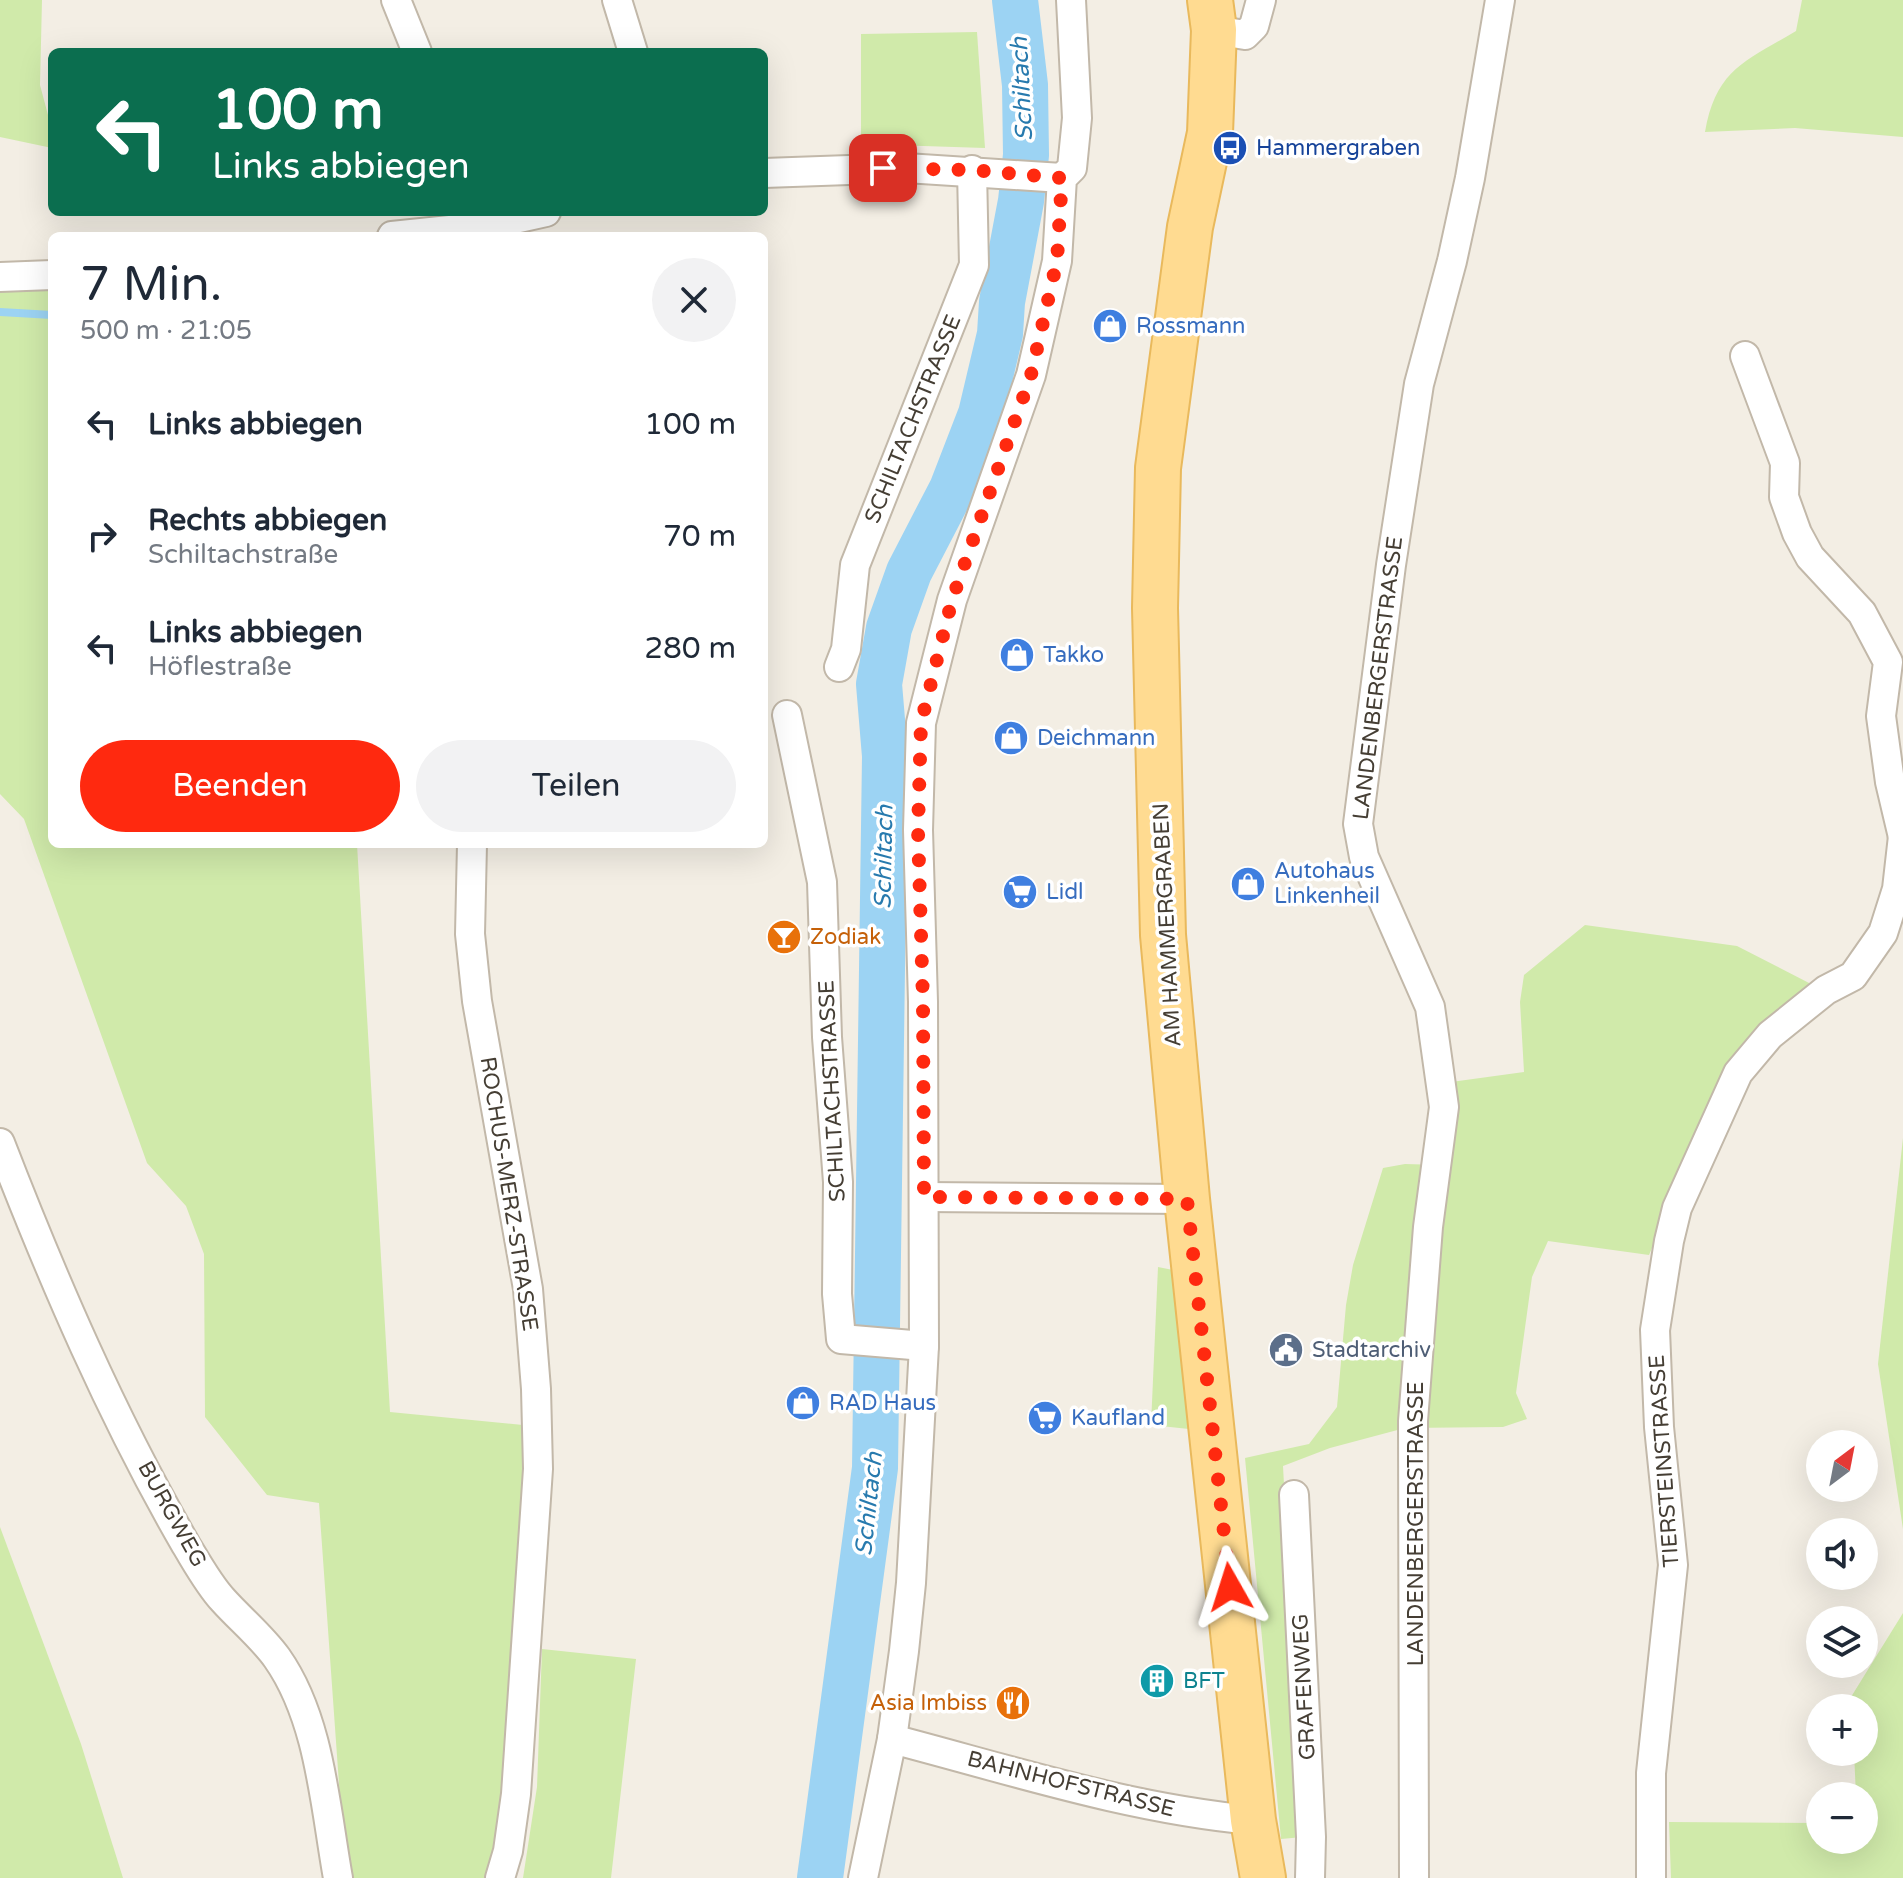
<!DOCTYPE html>
<html lang="de">
<head>
<meta charset="utf-8">
<style>
	:root { --surface:#fff; --page:#f2f2f3; --text:#1f2937; --muted:#747a83; --accent:#ff290f }
	body { margin:0; font-family:"Varela Round",sans-serif; background:var(--page); color:var(--text); height:100vh; display:flex; flex-direction:column; font-size:30px; white-space:nowrap }
	* { box-sizing:border-box; margin:0 }
	p { font-size:26px; color:var(--muted) }
	.icon { flex:none; width:44px; height:44px; fill:none; stroke:currentColor; stroke-width:2; stroke-linecap:round; stroke-linejoin:round }
	.map { position:relative; flex:1; overflow:hidden }
	.side { position:absolute; left:48px; top:232px; width:720px; height:616px; display:flex; flex-direction:column; background:var(--surface); border-radius:12px; box-shadow:0 8px 32px #0002 }
	.side>* { flex:none }
	.banner { position:absolute; left:48px; top:48px; width:720px; height:168px; border-radius:12px; box-shadow:0 8px 32px #0002; background:#0b6e4f; color:#fff; overflow:hidden }
	.needle { width:52px; rotate:32deg }
	.tools { position:absolute; left:1806px; top:1430px; display:grid; gap:16px }
	.tools a { display:grid; place-items:center; width:72px; height:72px; border-radius:50%; background:var(--surface); box-shadow:0 8px 32px #0002; font-size:40px }
	.pin { position:absolute; display:grid; place-items:center; width:68px; height:68px; color:#fff; margin:-34px; border-radius:16px; box-shadow:0 4px 12px #0006 }
	.me { position:absolute; width:88px; margin:-44px; rotate:354deg; stroke-linejoin:round; filter:drop-shadow(0 0 6px #0008) }
	.turn { display:flex; align-items:center; gap:28px; height:168px; padding:0 32px; font-size:36px }
	.turn .icon { width:104px; height:104px; stroke-width:2.5 }
	.turn b { display:block; font-size:56px; line-height:68px }
	.round { display:grid; place-items:center; flex:none; width:84px; height:84px; border-radius:42px; background:var(--page) }
	.overview { display:flex; align-items:center; justify-content:space-between; height:136px; padding:0 32px }
	h1 { font-size:48px; font-weight:600; line-height:60px }
	.primary-button { display:flex; gap:16px; margin-top:auto; padding:16px 32px }
	.primary-button a { flex:1; height:92px; border-radius:48px; background:var(--accent); color:#fff; font-size:32px; font-weight:600; line-height:92px; text-align:center }
	.primary-button a+a { background:var(--page); color:var(--text) }
	ul { padding:0; list-style:none }
	li { display:flex; align-items:center; gap:24px; height:112px; padding:0 32px }
	li div { flex:1 }
	li b { display:block; font-size:30px }
	li em { font-style:normal }
	.map>svg:first-child { display:block }
	.green { fill:#d0eaaa }
	.lines { fill:none; stroke-linecap:round; stroke-linejoin:round }
	.stream { stroke:#9cd3f3; stroke-width:8 }
	.river { stroke:#9cd3f3; stroke-width:46 }
	.street-casing { stroke:#c2b8a9; stroke-width:32 }
	.primary-casing { stroke:#e9b95c; stroke-width:48 }
	.street { stroke:#fff; stroke-width:28 }
	.primary { stroke:#ffdb91; stroke-width:44 }
	.route { stroke:#ff290f; stroke-width:14; stroke-dasharray:0 25.2 }
	.labels { text-anchor:middle; dominant-baseline:central; stroke-width:7; stroke-linejoin:round; paint-order:stroke }
	.transit-label { font-size:22px; fill:#164399; stroke:#fff; text-anchor:start }
	.shop-label { font-size:22px; fill:#366cbe; stroke:#fff; text-anchor:start }
	.street-label { font-size:22px; fill:#453e34; stroke:#fff }
	.food-label { font-size:22px; fill:#c56008; stroke:#fff; text-anchor:start }
	.service-label { font-size:22px; fill:#4e5e75; stroke:#fff; text-anchor:start }
	.culture-label { font-size:22px; fill:#0d838f; stroke:#fff; text-anchor:start }
	.water-label { font-size:24px; font-style:italic; fill:#277aae; stroke:#fff }
</style>
</head>
<body>
<div class="map">
<svg width="1903" height="1878" viewBox="0 0 1903 1878">
	<rect width="100%" height="100%" fill="#f3eee4"/>
	<!-- green -->
	<g class="green">
		<path d="M0 0H42L40 85 52 130V148L0 137Z"/>
		<path d="M1802 0H1903V137L1795 128 1705 132C1716 69 1746 61 1796 31Z"/>
		<path d="M977 32 985 148 861 144V34Z"/>
		<path d="M0 287H52V844H357L390 1412 533 1426 512 1785 492 1878H352L343 1840 319 1503 267 1495 205 1417 204 1254 186 1206 147 1163 24 819 0 794Z"/>
		<path d="M1585 925 1737 946 1811 984 1758 1035 1722 1084 1649 1255 1548 1241 1532 1277 1516 1393 1527 1419 1503 1427 1405 1428 1330 1448 1283 1466 1303 1837 1281 1839 1245 1458 1309 1444 1337 1407 1346 1305 1353 1265 1383 1168 1405 1164 1440 1165 1451 1082 1524 1072 1520 1002 1524 975Z"/>
		<path d="M1903 1138V1529L1878 1364Z"/>
		<path d="M1158 1267 1173 1270 1189 1429 1151 1425Z"/>
		<path d="M0 1527 81 1744 123 1878H0Z"/>
		<path d="M1903 1613V1878H1671L1669 1822 1820 1823V1840H1864V1796H1856L1854 1752H1864V1708H1852L1851 1697Z"/>
		<path d="M542 1649 636 1659 611 1878H523L537 1787Z"/>
	</g>
	<g class="lines">
		<!-- stream -->
		<path class="stream" d="M0 312 52 315"/>
		<!-- river -->
		<path class="river" d="M820 1878 875 1468 885 756 879 684 889 628 909 572 952 489 981 414 1000 334 1002 302 1021 201 1026 155 1025 85 1015 0"/>
		<!-- street casing -->
		<g class="street-casing">
			<g id="street">
				<path d="M396 0 417 52"/>
				<path d="M617 0 633 52"/>
				<path d="M1214 30 1245 35 1254 26 1261 0"/>
				<path d="M764 173 906 168 1062 178"/>
				<path d="M392 236 479 227 546 212"/>
				<path d="M0 277 52 275"/>
				<path d="M1745 356 1785 463 1784 497 1797 533 1810 557 1862 613 1888 662 1881 716 1890 782 1903 837"/>
				<path d="M839 667 846 649 855 565 974 265 972 170"/>
				<path d="M787 715 822 882 827 1037 838 1182 837 1294 841 1339 924 1346"/>
				<path d="M472 844 470 934 477 1001 528 1289 536 1389 538 1469 516 1794 508 1851 500 1878"/>
				<path d="M0 1143C53 1280 112 1417 186 1545 197 1563 209 1585 223 1600 240 1619 262 1637 277 1658 320 1719 325 1806 338 1878"/>
				<path d="M924 1197 1187 1199"/>
				<path d="M1294 1495 1311 1837 1310 1878"/>
				<path d="M892 1739C1011 1770 1130 1809 1253 1820"/>
				<path d="M863 1878 892 1739 904 1651 911 1583 924 1346 923 1002 918 830 921 723 952 600 1031 375 1057 261 1062 178 1072 168 1077 118 1071 0"/>
				<path d="M1414 1878 1413 1421 1428 1227 1444 1107 1430 1007 1364 857 1358 824 1391 565 1419 384 1452 261 1470 178 1500 0"/>
				<path d="M1651 1878V1773L1673 1565 1659 1427 1655 1330 1669 1241 1677 1208 1738 1073 1770 1035 1826 990 1853 976 1883 933 1897 889 1903 836"/>
			</g>
		</g>
		<!-- primary casing -->
		<g class="primary-casing">
			<path id="primary" d="M1210 0 1214 30 1210 133 1190 227 1158 468 1155 608 1163 935 1187 1199 1253 1820 1263 1878"/>
		</g>
		<!-- street -->
		<use href="#street" class="street"/>
		<!-- primary -->
		<use href="#primary" class="primary"/>
	</g>
	<g class="lines">
		<!-- route -->
		<path class="route" d="M883 168 972 170 1062 178 1057 261 1031 375 952 600 921 723 918 830 923 1002 924 1197 1187 1199 1230 1587"/>
	</g>
	<!-- icons -->
	<defs>
		<g id="bus-disc" transform="scale(1.8)"><circle r="9.5" fill="#1a4fb4" stroke="#fff"/><path d="M-5-6H5V4H4V6H2V4H-2V6H-4V4H-5ZM-3.5-4V0h7V-4ZM-3.5 1.2v1.5H-2V1.2ZM2 1.2v1.5H3.5V1.2Z" fill="#fff"/></g>
		<g id="shop-disc" transform="scale(1.8)"><circle r="9.5" fill="#3f7fe0" stroke="#fff"/><path d="M-5-2.5h2.3a2.7 3.5 0 0 1 5.4 0H5L5.5 6h-11ZM-1.5-2.5h3a1.5 2.3 0 0 0-3 0Z" fill="#fff"/></g>
		<g id="supermarket-disc" transform="scale(1.8)"><circle r="9.5" fill="#3f7fe0" stroke="#fff"/><path d="M-6-5.5h2.5l.6 2H6L4.5 2H-2.5L-4.4-4H-6ZM-1.5 3.2a1.3 1.3 0 1 0 .1 0ZM3 3.2a1.3 1.3 0 1 0 .1 0Z" fill="#fff"/></g>
		<g id="bar-disc" transform="scale(1.8)"><circle r="9.5" fill="#e8710a" stroke="#fff"/><path d="M-6-5H6L.8 .8V4.5H3.5V6h-7V4.5H-.8V.8Z" fill="#fff"/></g>
		<g id="civic-disc" transform="scale(1.8)"><circle r="9.5" fill="#5c6f8a" stroke="#fff"/><path d="M-.6-6.5H3V-4.5H.6V-3L4-1V1h2V6H-6V1h2V-1L-.6-3ZM-1.2 2.5V6h2.4V2.5Z" fill="#fff"/></g>
		<g id="building-disc" transform="scale(1.8)"><circle r="9.5" fill="#0f9aa8" stroke="#fff"/><path d="M-4-6H4V6H1V3H-1V6H-4ZM-2.5-4.3h1.7v1.8h-1.7ZM.8-4.3h1.7v1.8H.8ZM-2.5-1h1.7V.8h-1.7ZM.8-1h1.7V.8H.8Z" fill="#fff"/></g>
		<g id="restaurant-disc" transform="scale(1.8)"><circle r="9.5" fill="#e8710a" stroke="#fff"/><path d="M-5-6h1v4h1v-4h1v4h1v-4h1v5L-1.5 .5V6h-2V.5L-5-1ZM5-6V6H3V1.5H1.5Q1.5-4 5-6Z" fill="#fff"/></g>
	</defs>
	<g fill-rule="evenodd">
		<use href="#bus-disc" x="1230" y="148"/>
		<use href="#shop-disc" x="1110" y="326"/>
		<use href="#shop-disc" x="1017" y="655"/>
		<use href="#shop-disc" x="1011" y="738"/>
		<use href="#shop-disc" x="1248" y="884"/>
		<use href="#supermarket-disc" x="1020" y="892"/>
		<use href="#bar-disc" x="784" y="937"/>
		<use href="#civic-disc" x="1286" y="1350"/>
		<use href="#shop-disc" x="803" y="1403"/>
		<use href="#supermarket-disc" x="1045" y="1418"/>
		<use href="#building-disc" x="1157" y="1681"/>
		<use href="#restaurant-disc" x="1013" y="1703"/>
	</g>
	<g class="labels">
		<!-- transit labels -->
		<g class="transit-label">
			<text x="1256" y="148">Hammergraben</text>
		</g>
		<!-- shop labels -->
		<g class="shop-label">
			<text x="1136" y="326">Rossmann</text>
			<text x="1043" y="655">Takko</text>
			<text x="1037" y="738">Deichmann</text>
			<text x="1274" y="871">Autohaus<tspan x="1274" dy="25">Linkenheil</tspan></text>
			<text x="1046" y="892">Lidl</text>
			<text x="829" y="1403">RAD Haus</text>
			<text x="1071" y="1418">Kaufland</text>
		</g>
		<!-- street labels -->
		<g class="street-label">
			<text transform="translate(913 419) rotate(-68)">SCHILTACHSTRASSE</text>
			<text transform="translate(1378 678) rotate(-83)">LANDENBERGERSTRASSE</text>
			<text transform="translate(1167 925) rotate(-93)">AM HAMMERGRABEN</text>
			<text transform="translate(832 1091) rotate(-93)">SCHILTACHSTRASSE</text>
			<text transform="translate(509 1194) rotate(81)">ROCHUS-MERZ-STRASSE</text>
			<text transform="translate(1664 1461) rotate(-94)">TIERSTEINSTRASSE</text>
			<text transform="translate(172 1514) rotate(61)">BURGWEG</text>
			<text transform="translate(1416 1524) rotate(-90)">LANDENBERGERSTRASSE</text>
			<text transform="translate(1304 1687) rotate(-93)">GRAFENWEG</text>
			<text transform="translate(1071 1784) rotate(14)">BAHNHOFSTRASSE</text>
		</g>
		<!-- food labels -->
		<g class="food-label">
			<text x="810" y="937">Zodiak</text>
			<text x="987" y="1703" text-anchor="end">Asia Imbiss</text>
		</g>
		<!-- service labels -->
		<g class="service-label">
			<text x="1312" y="1350">Stadtarchiv</text>
		</g>
		<!-- culture labels -->
		<g class="culture-label">
			<text x="1183" y="1681">BFT</text>
		</g>
		<!-- water labels -->
		<g class="water-label">
			<text transform="translate(1022 89) rotate(-93)">Schiltach</text>
			<text transform="translate(884 857) rotate(-89)">Schiltach</text>
			<text transform="translate(869 1504) rotate(-84)">Schiltach</text>
		</g>
	</g>
</svg>
<div class="tools">
<a><svg class="needle" viewBox="-14 -14 28 28"><path d="M0-13l5 13h-10z" fill="#e53935"/><path d="M0 13l5-13h-10z" fill="#747a83"/></svg></a>
<a><svg class="icon" aria-label="sound" viewBox="0 0 24 24"><path d="M4 9h4l5-4v14l-5-4H4zM17 9q2 3 0 6"/></svg></a>
<a><svg class="icon" aria-label="layers" viewBox="0 0 24 24"><path d="M12 4l9 5-9 5-9-5zM3 14l9 5 9-5"/></svg></a>
<a>+</a>
<a>−</a>
</div>
<div class="pin" style="left:883px;top:168px;background:#d93025"><svg class="icon" aria-label="arrive" viewBox="0 0 24 24"><path d="M6 21V4h12l-3 4 3 4H6"/></svg></div>
<svg class="me" style="left:1230px;top:1587px" viewBox="-20 -20 40 40"><path d="M0-17L14 15 0 8-14 15z" fill="#ff290f" stroke="#fff" stroke-width="4"/></svg>
<div class="banner">
<div class="turn"><svg class="icon" aria-label="left" viewBox="0 0 24 24"><path d="M17 20v-9H6M10 6l-5 5 5 5"/></svg><div><b>100 m</b>Links abbiegen</div></div>
</div>
<section class="side">
<div class="overview"><div><h1>7 Min.</h1><p>500 m · 21:05</p></div><a class="round"><svg class="icon" aria-label="close" viewBox="0 0 24 24"><path d="M6 6l12 12M18 6L6 18"/></svg></a></div>
<ul>
<li><svg class="icon" aria-label="left" viewBox="0 0 24 24"><path d="M17 20v-9H6M10 6l-5 5 5 5"/></svg><div><b>Links abbiegen</b></div><em>100 m</em></li>
<li><svg class="icon" aria-label="right" viewBox="0 0 24 24"><path d="M7 20v-9h11M14 6l5 5-5 5"/></svg><div><b>Rechts abbiegen</b><p>Schiltachstraße</p></div><em>70 m</em></li>
<li><svg class="icon" aria-label="left" viewBox="0 0 24 24"><path d="M17 20v-9H6M10 6l-5 5 5 5"/></svg><div><b>Links abbiegen</b><p>Höflestraße</p></div><em>280 m</em></li>
</ul>
<div class="primary-button"><a>Beenden</a><a>Teilen</a></div>
</section>
</div>
</body>
</html>
